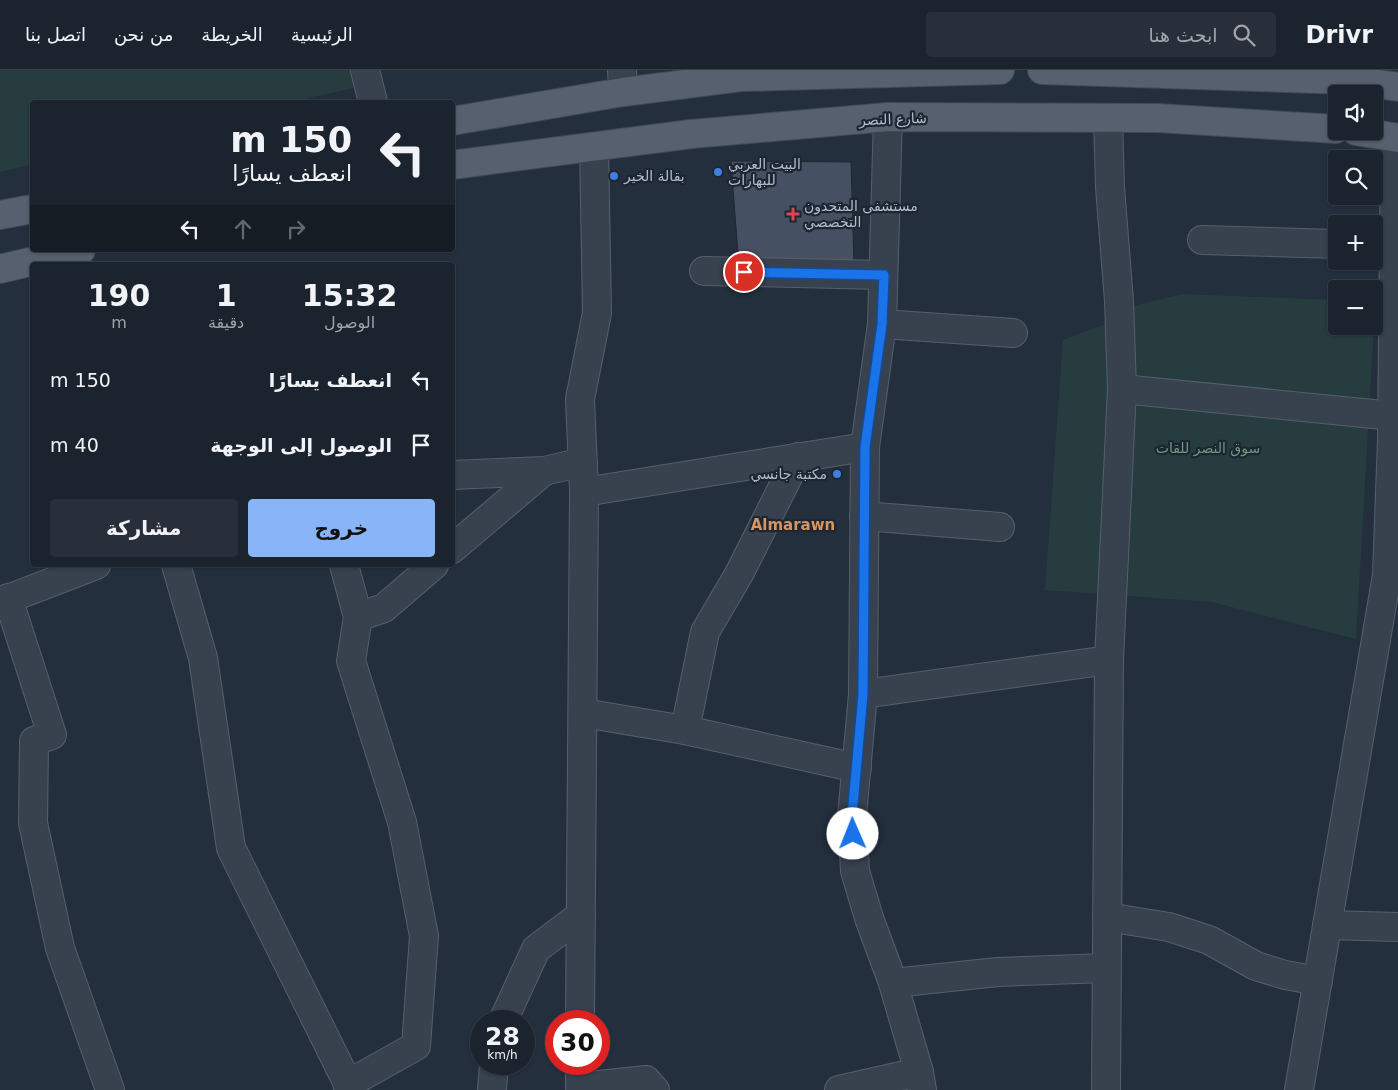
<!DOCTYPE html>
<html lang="ar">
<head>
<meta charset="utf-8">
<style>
	:root { --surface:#1b232e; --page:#282f3a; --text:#f1f3f6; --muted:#a0a4aa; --line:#39404a; --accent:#8ab4f8 }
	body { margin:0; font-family:"DejaVu Sans",Cairo,sans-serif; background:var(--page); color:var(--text); direction:rtl; height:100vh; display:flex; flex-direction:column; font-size:19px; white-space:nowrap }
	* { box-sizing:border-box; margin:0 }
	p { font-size:16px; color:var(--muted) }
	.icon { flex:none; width:28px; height:28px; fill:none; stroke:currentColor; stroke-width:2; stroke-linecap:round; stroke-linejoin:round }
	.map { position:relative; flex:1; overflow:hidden; direction:ltr }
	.sheet { position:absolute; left:30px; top:192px; width:425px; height:305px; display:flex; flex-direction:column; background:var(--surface); border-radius:5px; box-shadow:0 1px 4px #0004,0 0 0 1px var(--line); direction:rtl }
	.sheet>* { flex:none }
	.banner { position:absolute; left:30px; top:30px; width:425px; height:152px; border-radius:5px; box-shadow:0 1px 4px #0004,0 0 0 1px var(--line); direction:rtl; background:#1b232e; color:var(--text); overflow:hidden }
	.controls { position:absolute; left:1328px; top:15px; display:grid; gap:10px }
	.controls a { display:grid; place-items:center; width:55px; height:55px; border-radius:5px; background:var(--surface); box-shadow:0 1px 4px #0004,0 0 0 1px var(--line); font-size:25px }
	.speed { position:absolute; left:470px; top:940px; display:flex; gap:10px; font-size:25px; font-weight:700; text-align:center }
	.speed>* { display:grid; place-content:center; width:65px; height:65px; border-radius:50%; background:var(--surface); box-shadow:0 1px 4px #0004,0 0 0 1px var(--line); line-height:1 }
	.speed small { font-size:12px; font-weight:400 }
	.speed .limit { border:8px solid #d22; background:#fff; color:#111 }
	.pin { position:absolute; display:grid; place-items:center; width:42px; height:42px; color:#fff; margin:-21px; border:2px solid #fff; border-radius:50%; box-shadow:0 1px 5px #0007 }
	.me { position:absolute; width:55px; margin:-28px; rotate:359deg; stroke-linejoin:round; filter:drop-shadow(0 0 4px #0008) }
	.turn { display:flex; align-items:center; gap:18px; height:105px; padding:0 20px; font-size:22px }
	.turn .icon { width:65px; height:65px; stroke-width:2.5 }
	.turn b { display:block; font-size:35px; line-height:42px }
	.lanes { display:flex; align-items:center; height:48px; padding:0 20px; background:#0003; justify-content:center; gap:25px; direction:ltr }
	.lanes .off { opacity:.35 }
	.eta { display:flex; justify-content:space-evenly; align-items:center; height:85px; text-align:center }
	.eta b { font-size:30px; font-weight:800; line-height:35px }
	.button { display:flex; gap:10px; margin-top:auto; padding:10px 20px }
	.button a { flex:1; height:58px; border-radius:5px; background:var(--accent); color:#111; font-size:20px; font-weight:800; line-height:58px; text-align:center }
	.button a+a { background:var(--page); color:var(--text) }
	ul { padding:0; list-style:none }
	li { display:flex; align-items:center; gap:15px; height:65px; padding:0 20px }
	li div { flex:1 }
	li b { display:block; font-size:19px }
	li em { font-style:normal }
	header { display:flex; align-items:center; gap:30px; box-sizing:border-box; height:70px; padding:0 25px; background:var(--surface); border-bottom:1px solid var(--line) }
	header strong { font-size:24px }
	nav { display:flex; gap:28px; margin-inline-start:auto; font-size:18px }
	.search { width:350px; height:45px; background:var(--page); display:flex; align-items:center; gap:12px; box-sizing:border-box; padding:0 18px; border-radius:5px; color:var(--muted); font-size:19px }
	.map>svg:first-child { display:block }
	.green { fill:#263c3f }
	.building { fill:#455162; stroke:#1f2835 }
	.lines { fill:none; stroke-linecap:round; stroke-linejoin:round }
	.minor-casing { stroke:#565f6c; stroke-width:30 }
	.primary-casing { stroke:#414a57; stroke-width:30 }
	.minor { stroke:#38414e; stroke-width:28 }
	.primary { stroke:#56606e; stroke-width:28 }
	.route-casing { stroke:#114b97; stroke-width:12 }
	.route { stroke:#1a73e8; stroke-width:9 }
	.shop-dot { fill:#3f7fe0; stroke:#1d2633; stroke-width:2 }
	.health-dot { fill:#e0444e; stroke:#1d2633; stroke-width:2 }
	.labels { text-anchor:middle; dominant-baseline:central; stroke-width:4.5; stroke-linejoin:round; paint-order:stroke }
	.street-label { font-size:14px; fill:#b4bcc9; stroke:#1d2633 }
	.poi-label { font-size:14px; fill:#b4bcc9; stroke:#1d2633; text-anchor:start }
	.park-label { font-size:14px; fill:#6b9a76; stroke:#1d2633 }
	.neighbourhood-label { font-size:15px; font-weight:bold; fill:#d59563; stroke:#1d2633 }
</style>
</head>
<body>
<header>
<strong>Drivr</strong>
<div class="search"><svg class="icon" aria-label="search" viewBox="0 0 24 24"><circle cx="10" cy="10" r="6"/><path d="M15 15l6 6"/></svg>ابحث هنا</div>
<nav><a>الرئيسية</a><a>الخريطة</a><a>من نحن</a><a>اتصل بنا</a></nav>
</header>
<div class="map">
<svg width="1398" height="1020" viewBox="0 0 1398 1020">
	<rect width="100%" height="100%" fill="#242f3e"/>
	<!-- green -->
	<g class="green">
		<path d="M0 0H357L362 16 291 32H32V94L0 102Z"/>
		<path d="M1182 224 1336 230V256H1374L1356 569 1212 532 1045 520 1063 270 1111 252 1129 237Z"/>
	</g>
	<!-- building -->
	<path class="building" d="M731 91 851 92 854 196 739 198Z"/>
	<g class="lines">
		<!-- minor casing -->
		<g class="minor-casing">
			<g id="minor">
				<path d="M365 0 373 32"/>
				<path d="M622 0 623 22"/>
				<path d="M888 47 882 254 865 377 863 624 1109 590 1106 1020"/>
				<path d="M1108 48 1110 117 1119 231 1122 319 1109 590"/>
				<path d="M594 77 597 243 580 329 584 422 865 377"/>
				<path d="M1202 170 1336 174"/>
				<path d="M704 201 883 205"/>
				<path d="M882 254 1013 263"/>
				<path d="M1122 319 1393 346"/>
				<path d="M452 405 544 401 583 392"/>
				<path d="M864 446 1000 457"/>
				<path d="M452 479 544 401"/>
				<path d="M176 495 203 588 231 778 348 1014V1020"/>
				<path d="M344 495 358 547 351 591 402 752 424 866 416 976 348 1014"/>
				<path d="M8 528 52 665 34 671 33 753 60 878 110 1020"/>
				<path d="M0 532 96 495"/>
				<path d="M358 547 384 538 434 495"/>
				<path d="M863 624 852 746 855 801 869 848 893 913 919 1002 922 1020"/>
				<path d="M583 643 685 660 705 562 739 504 798 387"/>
				<path d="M685 660 857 698"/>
				<path d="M1107 847 1169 857 1209 870 1256 896 1285 905 1318 911"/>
				<path d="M1327 855 1398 857"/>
				<path d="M893 913 998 902 1106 898"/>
				<path d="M503 951 536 879 581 845"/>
				<path d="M580 951 584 422"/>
				<path d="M580 994V1017L646 1010 655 1020"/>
				<path d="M492 1020 494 994"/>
				<path d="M839 1020 919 1002"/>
				<path d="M1299 1020 1387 505 1392 369 1395 68"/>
			</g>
		</g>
		<!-- primary casing -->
		<g class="primary-casing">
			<g id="primary">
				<path d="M1042 0 1349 10 1398 17"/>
				<path d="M452 51 623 22 741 7 1000 0"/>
				<path d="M1356 61 1398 68"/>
				<path d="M452 95 691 64 888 47 1157 48 1336 59"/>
				<path d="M0 145 32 139"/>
				<path d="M0 199 81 180"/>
			</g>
		</g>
		<!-- minor -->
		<use href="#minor" class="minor"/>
		<!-- primary -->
		<use href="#primary" class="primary"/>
	</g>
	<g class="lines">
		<!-- route casing -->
		<g class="route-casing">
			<path id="route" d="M744 202 884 205 882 254 865 377 863 624 852 746 853 764"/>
		</g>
		<!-- route -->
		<use href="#route" class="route"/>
	</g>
	<!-- markers -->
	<g class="shop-dot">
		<circle cx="718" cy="102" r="5"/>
		<circle cx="614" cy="106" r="5"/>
		<circle cx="837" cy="404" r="5"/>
	</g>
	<path class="health-dot" d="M790.5 136.5h5v5h5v5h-5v5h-5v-5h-5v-5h5z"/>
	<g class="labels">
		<!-- street labels -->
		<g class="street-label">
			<text transform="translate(893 49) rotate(-2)">شارع النصر</text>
		</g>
		<!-- poi labels -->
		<g class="poi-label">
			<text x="728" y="94">البيت العربي<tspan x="728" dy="16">للبهارات</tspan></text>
			<text x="624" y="106">بقالة الخير</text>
			<text x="804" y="136">مستشفى المتحدون<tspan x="804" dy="16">التخصصي</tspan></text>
			<text x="827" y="404" text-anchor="end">مكتبة جانسي</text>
		</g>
		<!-- park labels -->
		<g class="park-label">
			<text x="1208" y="378">سوق النصر للقات</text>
		</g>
		<!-- neighbourhood labels -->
		<g class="neighbourhood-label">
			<text x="793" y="455">Almarawn</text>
		</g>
	</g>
</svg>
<div class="controls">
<a><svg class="icon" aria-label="sound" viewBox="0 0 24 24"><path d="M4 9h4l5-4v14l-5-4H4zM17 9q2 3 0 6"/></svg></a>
<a><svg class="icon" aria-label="search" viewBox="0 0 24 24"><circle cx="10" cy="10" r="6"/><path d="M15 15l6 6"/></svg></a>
<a>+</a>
<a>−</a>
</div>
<div class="speed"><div>28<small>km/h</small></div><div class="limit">30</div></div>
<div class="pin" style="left:744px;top:202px;background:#d93025"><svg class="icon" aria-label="arrive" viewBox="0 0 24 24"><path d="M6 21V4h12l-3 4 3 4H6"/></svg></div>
<svg class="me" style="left:853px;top:764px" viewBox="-20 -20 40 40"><circle r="19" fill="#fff"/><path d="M0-13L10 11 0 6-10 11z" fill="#1a73e8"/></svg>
<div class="banner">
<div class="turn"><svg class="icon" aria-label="left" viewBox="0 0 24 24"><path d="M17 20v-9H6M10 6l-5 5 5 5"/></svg><div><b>150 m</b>انعطف يسارًا</div></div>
<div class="lanes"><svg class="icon" aria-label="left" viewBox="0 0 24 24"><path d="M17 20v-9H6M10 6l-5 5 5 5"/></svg><svg class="icon off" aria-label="ahead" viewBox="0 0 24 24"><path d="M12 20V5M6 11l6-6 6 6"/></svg><svg class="icon off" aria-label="right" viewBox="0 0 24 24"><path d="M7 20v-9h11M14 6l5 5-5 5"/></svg></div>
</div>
<section class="sheet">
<div class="eta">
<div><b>15:32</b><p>الوصول</p></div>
<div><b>1</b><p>دقيقة</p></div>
<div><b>190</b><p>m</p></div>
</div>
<ul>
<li><svg class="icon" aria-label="left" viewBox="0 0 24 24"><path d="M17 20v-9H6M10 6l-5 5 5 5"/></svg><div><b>انعطف يسارًا</b></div><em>150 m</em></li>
<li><svg class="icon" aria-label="arrive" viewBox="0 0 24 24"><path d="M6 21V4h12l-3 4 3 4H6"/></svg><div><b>الوصول إلى الوجهة</b></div><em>40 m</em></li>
</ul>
<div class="button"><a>خروج</a><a>مشاركة</a></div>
</section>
</div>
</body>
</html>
